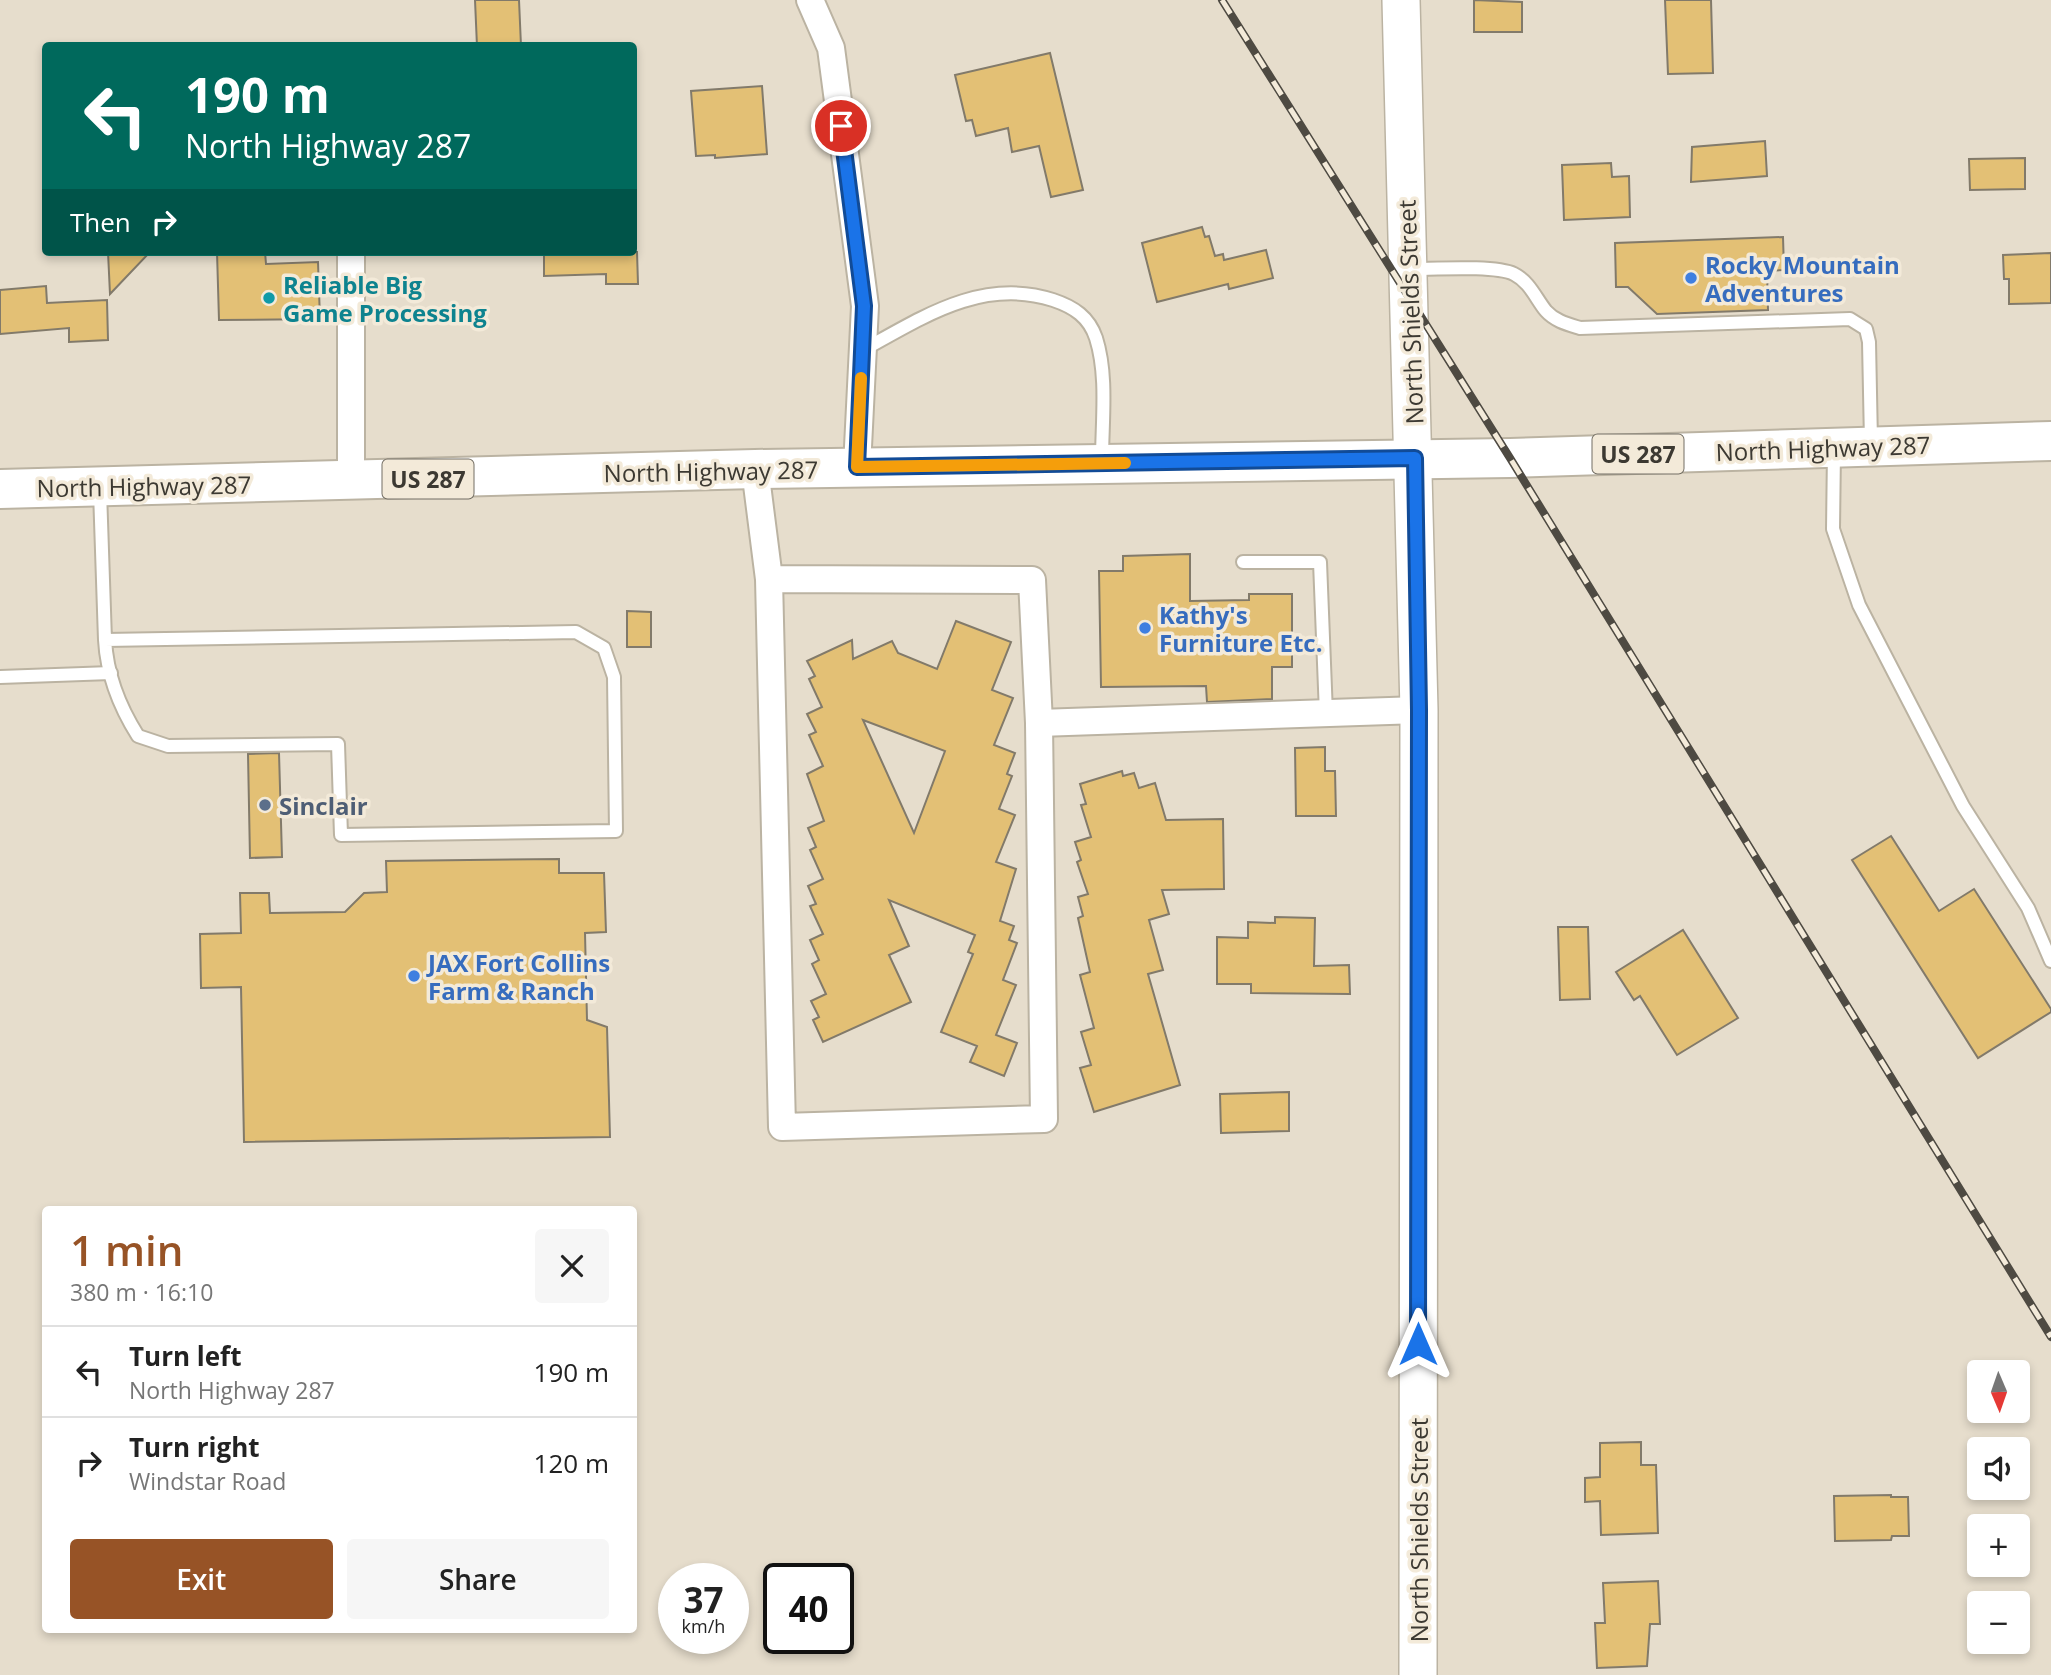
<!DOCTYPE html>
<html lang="en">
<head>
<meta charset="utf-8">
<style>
	:root { --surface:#fff; --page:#f6f6f6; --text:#222; --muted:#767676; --line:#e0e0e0; --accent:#975326 }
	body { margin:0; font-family:"Open Sans",sans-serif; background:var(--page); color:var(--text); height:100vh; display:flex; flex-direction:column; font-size:26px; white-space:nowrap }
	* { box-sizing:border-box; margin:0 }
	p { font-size:23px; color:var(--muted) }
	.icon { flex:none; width:38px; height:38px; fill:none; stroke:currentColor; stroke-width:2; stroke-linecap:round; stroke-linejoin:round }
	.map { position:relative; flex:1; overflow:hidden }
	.drawer { position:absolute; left:42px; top:1206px; width:595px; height:427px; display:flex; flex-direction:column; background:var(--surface); border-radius:7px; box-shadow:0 4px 10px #0003 }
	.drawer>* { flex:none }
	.banner { position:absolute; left:42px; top:42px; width:595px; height:214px; border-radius:7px; box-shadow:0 4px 10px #0003; background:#00695c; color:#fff; overflow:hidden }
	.needle { width:46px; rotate:178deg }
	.fabs { position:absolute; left:1967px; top:1360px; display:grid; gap:14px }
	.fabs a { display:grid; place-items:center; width:63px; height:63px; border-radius:7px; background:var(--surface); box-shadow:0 4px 10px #0003; font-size:35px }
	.speed { position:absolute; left:658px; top:1563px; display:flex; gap:14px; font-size:35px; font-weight:700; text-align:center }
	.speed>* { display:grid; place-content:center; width:91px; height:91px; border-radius:50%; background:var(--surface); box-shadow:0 4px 10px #0003; line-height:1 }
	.speed small { font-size:18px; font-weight:400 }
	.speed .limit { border:4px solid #111; border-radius:10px; background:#fff; color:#111 }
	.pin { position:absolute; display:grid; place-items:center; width:60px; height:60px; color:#fff; margin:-30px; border:4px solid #fff; border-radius:50%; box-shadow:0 2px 7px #0007 }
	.me { position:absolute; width:77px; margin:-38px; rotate:0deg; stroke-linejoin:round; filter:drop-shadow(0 0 5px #0008) }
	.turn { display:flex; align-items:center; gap:24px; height:147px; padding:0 28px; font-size:32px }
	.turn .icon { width:91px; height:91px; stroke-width:2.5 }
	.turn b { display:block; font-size:49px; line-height:60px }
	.then { display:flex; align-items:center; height:66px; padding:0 28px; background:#0003; gap:14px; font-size:26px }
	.round { display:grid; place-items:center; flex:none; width:74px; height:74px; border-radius:7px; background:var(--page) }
	.headline { display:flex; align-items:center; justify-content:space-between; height:119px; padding:0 28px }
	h1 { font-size:42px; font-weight:600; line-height:52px; color:var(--accent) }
	.action { display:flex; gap:14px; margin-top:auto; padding:14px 28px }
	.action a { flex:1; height:80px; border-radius:7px; background:var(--accent); color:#fff; font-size:28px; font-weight:600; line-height:80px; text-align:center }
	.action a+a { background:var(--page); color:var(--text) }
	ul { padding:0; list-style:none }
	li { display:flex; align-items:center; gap:21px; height:91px; padding:0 28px; border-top:2px solid var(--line) }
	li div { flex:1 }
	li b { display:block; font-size:26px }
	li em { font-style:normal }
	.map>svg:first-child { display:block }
	.building { fill:#e3c075; stroke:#827a6a; stroke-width:2; fill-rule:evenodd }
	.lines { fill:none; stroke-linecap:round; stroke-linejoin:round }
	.lane-casing { stroke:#bbb3a2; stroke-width:16 }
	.street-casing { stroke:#bbb3a2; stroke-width:30 }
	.secondary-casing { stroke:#bbb3a2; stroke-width:40 }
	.highway-casing { stroke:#bbb3a2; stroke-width:42 }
	.lane { stroke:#fff; stroke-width:12 }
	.street { stroke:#fff; stroke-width:26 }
	.secondary { stroke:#fff; stroke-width:37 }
	.highway { stroke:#fff; stroke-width:38 }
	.rail-casing { stroke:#4e4a42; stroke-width:8 }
	.rail { stroke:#f3ead9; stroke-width:5; stroke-dasharray:16; stroke-linecap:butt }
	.route-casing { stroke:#114b97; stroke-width:18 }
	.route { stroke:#1a73e8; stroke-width:12 }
	.slow { stroke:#f59e0b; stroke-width:12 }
	.shop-dot { fill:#3f7fe0; stroke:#f3ead9; stroke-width:2.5 }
	.culture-dot { fill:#0f9aa8; stroke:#f3ead9; stroke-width:2.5 }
	.service-dot { fill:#5c6f8a; stroke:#f3ead9; stroke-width:2.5 }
	.labels { text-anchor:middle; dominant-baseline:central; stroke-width:7; stroke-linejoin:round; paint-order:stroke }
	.shield { fill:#f3ead9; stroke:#736e64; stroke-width:2 }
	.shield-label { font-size:23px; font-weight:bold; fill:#3c3932 }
	.shop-label { font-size:24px; font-weight:bold; fill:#366cbe; stroke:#f3ead9; text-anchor:start }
	.culture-label { font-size:24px; font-weight:bold; fill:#0d838f; stroke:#f3ead9; text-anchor:start }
	.street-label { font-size:24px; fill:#3c3932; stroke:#f3ead9 }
	.service-label { font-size:24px; font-weight:bold; fill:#4e5e75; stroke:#f3ead9; text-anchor:start }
</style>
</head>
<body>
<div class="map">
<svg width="2051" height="1675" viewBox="0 0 2051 1675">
	<rect width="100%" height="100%" fill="#e6ddcc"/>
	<!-- building -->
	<g class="building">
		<path d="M475 0H519L521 46H477Z"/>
		<path d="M1474 0 1522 2V32H1474Z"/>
		<path d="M1665 0H1711L1713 73 1668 74Z"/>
		<path d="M1050 53 1083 190 1051 197 1039 146 1012 152 1008 128 976 136 972 120 966 121 955 75Z"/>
		<path d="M762 86 767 154 715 158V155L696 156 691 91Z"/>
		<path d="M1765 141 1767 176 1691 182 1692 147Z"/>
		<path d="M2025 158V189L1970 190 1969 159Z"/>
		<path d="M1611 163 1612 177 1629 176 1630 217 1564 220 1562 165Z"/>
		<path d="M1202 227 1205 237 1209 236 1215 256 1223 254 1224 260 1266 250 1273 278 1229 289 1228 284 1157 302 1142 243Z"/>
		<path d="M1783 237 1784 270 1767 271 1768 310 1657 314 1628 287H1616L1615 243Z"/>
		<path d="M108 252H150L110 294Z"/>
		<path d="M217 252H265L266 264 318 262 320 319 219 320Z"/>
		<path d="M544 252H637L638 284H606V274L544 276Z"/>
		<path d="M2051 253V303L2009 304V279H2004L2003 255Z"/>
		<path d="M46 286 47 303 107 300 108 340 69 342V328L0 334V290Z"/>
		<path d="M1190 554V601L1249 600V594H1292V667H1272V699L1207 702 1206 686 1101 687 1099 571H1123V556Z"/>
		<path d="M627 611 651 612V647H627Z"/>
		<path d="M956 621 1011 642 992 690 1013 698 994 745 1015 753 1007 774 1012 776 999 809 1015 815 996 862 1016 869 1000 921 1014 926 1009 940 1017 943 1003 980 1016 985 996 1035 1017 1043 1004 1076 970 1062 977 1046 941 1032 973 954 968 952 975 935 889 900 909 946 889 955 911 1002 823 1042 813 1020 819 1017 811 1001 826 994 812 964 819 960 810 940 823 934 810 906 816 904 808 886 823 879 810 850 816 847 808 828 824 821 807 774 823 766 809 735 816 732 807 714 822 707 809 679 815 676 807 661 852 640 853 659 892 641 898 653 937 669ZM863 720 945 751 914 833Z"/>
		<path d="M1325 747V771H1335L1336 816H1296L1295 748Z"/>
		<path d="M279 753 282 857 250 858 248 754Z"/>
		<path d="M1122 771 1123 776 1134 773 1139 788 1155 783 1166 820 1223 819 1224 889 1162 890 1169 914 1149 920 1163 970 1148 974 1180 1085 1094 1112 1080 1068 1091 1065 1081 1032 1094 1028 1080 975 1090 972 1078 918 1083 916 1078 897 1088 894 1077 862 1081 860 1075 842 1091 837 1081 805 1086 804 1080 784Z"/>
		<path d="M1891 836 1939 911 1974 889 2051 1009V1012L1978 1058 1852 860Z"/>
		<path d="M559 859V873H604L606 932 585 933 587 1020 607 1027 610 1137 244 1142 241 987 201 988 200 934 241 933 240 893H269L270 913 345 912 364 893 387 892 386 861Z"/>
		<path d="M1275 917 1315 918 1314 966 1349 965 1350 994 1251 993V984H1217V937L1248 938V922L1275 923Z"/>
		<path d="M1558 927H1588L1590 999 1560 1000Z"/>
		<path d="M1683 930 1738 1018 1677 1055 1640 996 1634 1000 1616 972Z"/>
		<path d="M1289 1092V1131L1221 1133 1220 1094Z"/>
		<path d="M1641 1442V1465H1656L1658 1533 1601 1535 1600 1501 1585 1502V1478L1600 1477V1443Z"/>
		<path d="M1891 1495V1497H1908L1909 1536H1892L1891 1540 1835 1541 1834 1496Z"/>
		<path d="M1658 1581 1660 1624H1650L1647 1666 1597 1668 1595 1623H1605L1603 1583Z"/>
	</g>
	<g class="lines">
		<!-- lane casing -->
		<g class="lane-casing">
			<g id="lane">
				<path d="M1410 269C1434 269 1495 265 1514 274 1530 282 1536 299 1546 311 1555 321 1567 324 1580 328L1850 319 1866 329 1869 342 1871 442"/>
				<path d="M863 350C923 317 983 277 1053 300 1074 307 1089 317 1096 338 1108 376 1102 421 1102 461"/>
				<path d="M1834 451 1833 529 1859 605 1963 806 2028 908 2051 961"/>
				<path d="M100 491 105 640C107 676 119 706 138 736L168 746 338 744 341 835 616 831 614 677 604 648 576 632 105 640"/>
				<path d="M1243 562H1320L1326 714"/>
				<path d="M0 677 111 673"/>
			</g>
		</g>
		<!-- street casing -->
		<g class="street-casing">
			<g id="street">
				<path d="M810 0 831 48 865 306 857 467"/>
				<path d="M755 469 769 579 782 1127 1044 1119 1039 723 1032 580 769 579"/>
				<path d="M351 481V252"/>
				<path d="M1039 723 1419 710"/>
			</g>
		</g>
		<!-- secondary casing -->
		<g class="secondary-casing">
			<path id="secondary" d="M1401 0 1419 710 1418 1675"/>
		</g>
		<!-- highway casing -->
		<g class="highway-casing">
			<path id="highway" d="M0 489 755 469 1510 458 2051 441"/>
		</g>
		<!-- lane -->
		<use href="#lane" class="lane"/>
		<!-- street -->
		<use href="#street" class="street"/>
		<!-- secondary -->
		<use href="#secondary" class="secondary"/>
		<!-- highway -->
		<use href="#highway" class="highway"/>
		<!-- rail casing -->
		<g class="rail-casing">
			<path id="rail" d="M1222 0 1510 458 2051 1337"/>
		</g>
		<!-- rail -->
		<use href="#rail" class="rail"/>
	</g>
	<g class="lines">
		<!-- route casing -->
		<g class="route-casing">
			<path id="route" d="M841 126 864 306 857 467 1415 458 1419 710 1418 1344"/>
		</g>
		<!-- route -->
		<use href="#route" class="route"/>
		<!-- slow -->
		<path class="slow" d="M861 378 857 467 1125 463"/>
	</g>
	<!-- markers -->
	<g class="shop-dot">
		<circle cx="1691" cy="278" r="7"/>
		<circle cx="1145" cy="628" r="7"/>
		<circle cx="414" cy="976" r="7"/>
	</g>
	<circle class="culture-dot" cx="269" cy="298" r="7"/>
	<circle class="service-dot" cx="265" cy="805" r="7"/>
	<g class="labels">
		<!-- shield labels -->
		<g class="shield">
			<rect x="1592.5" y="434.5" width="91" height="39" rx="5"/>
			<rect x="382.5" y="459.5" width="91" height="39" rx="5"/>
		</g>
		<g class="shield-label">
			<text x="1638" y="454">US 287</text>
			<text x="428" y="479">US 287</text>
		</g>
		<!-- shop labels -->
		<g class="shop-label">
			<text x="1705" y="264">Rocky Mountain<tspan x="1705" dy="28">Adventures</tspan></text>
			<text x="1159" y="614">Kathy's<tspan x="1159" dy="28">Furniture Etc.</tspan></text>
			<text x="428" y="962">JAX Fort Collins<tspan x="428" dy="28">Farm &amp; Ranch</tspan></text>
		</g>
		<!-- culture labels -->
		<g class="culture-label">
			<text x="283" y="284">Reliable Big<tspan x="283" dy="28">Game Processing</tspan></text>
		</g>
		<!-- street labels -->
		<g class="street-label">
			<text transform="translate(1410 312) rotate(-92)">North Shields Street</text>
			<text transform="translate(1823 448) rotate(-2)">North Highway 287</text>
			<text transform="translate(711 471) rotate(-1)">North Highway 287</text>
			<text transform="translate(144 486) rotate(-1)">North Highway 287</text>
			<text transform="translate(1418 1530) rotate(-90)">North Shields Street</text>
		</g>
		<!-- service labels -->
		<g class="service-label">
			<text x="279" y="805">Sinclair</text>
		</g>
	</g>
</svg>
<div class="fabs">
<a><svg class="needle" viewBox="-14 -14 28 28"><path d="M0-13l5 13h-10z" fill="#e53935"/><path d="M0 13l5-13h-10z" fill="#767676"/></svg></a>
<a><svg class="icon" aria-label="sound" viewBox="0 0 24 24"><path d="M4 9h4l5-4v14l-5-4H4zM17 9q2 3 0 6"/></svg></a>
<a>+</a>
<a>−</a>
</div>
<div class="speed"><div>37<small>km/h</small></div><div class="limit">40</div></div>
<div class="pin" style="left:841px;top:126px;background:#d93025"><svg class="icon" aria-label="arrive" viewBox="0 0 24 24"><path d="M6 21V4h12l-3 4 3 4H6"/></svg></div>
<svg class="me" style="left:1418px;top:1344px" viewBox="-20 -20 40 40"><path d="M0-17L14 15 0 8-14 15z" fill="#1a73e8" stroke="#fff" stroke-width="4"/></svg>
<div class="banner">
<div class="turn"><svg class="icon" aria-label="left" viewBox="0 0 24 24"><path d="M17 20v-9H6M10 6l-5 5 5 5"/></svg><div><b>190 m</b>North Highway 287</div></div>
<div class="then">Then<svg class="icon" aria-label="right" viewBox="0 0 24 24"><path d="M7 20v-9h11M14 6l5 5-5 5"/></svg></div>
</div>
<section class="drawer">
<div class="headline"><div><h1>1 min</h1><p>380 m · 16:10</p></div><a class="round"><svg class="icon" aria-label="close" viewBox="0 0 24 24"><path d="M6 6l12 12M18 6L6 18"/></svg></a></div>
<ul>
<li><svg class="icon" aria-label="left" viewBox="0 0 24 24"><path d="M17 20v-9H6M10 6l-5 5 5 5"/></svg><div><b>Turn left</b><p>North Highway 287</p></div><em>190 m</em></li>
<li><svg class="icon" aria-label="right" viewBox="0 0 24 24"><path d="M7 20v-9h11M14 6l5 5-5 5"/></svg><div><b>Turn right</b><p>Windstar Road</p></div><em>120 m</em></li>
</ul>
<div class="action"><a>Exit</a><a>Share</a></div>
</section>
</div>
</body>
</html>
